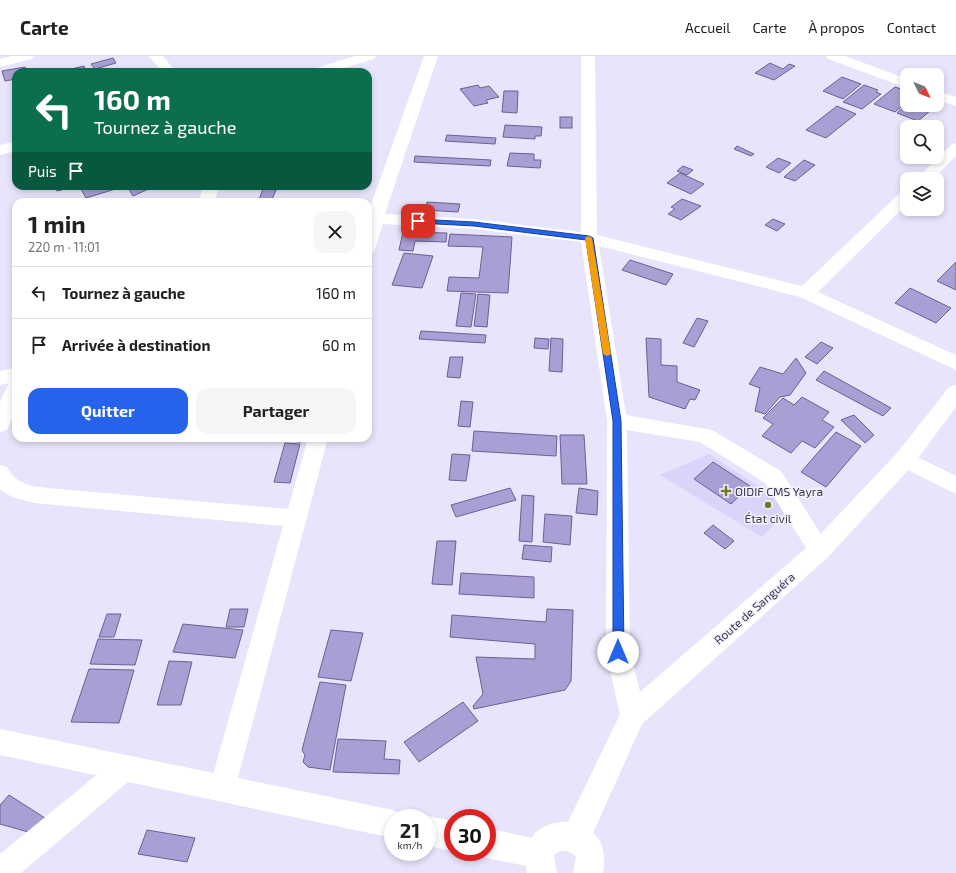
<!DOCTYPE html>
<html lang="fr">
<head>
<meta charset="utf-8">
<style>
	:root { --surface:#fff; --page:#f6f6f6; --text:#202124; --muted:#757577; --line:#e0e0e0; --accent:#2563eb }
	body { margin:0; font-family:"Exo 2",sans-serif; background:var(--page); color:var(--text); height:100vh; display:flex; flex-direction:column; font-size:15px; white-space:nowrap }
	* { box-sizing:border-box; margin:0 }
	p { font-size:13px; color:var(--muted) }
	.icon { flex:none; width:22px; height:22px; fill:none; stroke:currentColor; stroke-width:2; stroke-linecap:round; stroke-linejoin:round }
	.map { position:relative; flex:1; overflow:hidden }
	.side { position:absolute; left:12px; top:142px; width:360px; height:244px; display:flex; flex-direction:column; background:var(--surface); border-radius:12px; box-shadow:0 2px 6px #0003 }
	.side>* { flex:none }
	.banner { position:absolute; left:12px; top:12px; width:360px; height:122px; border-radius:12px; box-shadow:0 2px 6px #0003; background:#0b6e4f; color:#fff; overflow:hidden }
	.needle { width:26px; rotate:133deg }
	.tools { position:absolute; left:900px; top:12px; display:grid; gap:8px }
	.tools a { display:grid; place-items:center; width:44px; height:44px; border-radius:8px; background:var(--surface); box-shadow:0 2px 6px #0003; font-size:20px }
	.speed { position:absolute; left:384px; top:753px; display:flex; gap:8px; font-size:20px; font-weight:700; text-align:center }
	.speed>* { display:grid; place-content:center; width:52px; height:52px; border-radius:50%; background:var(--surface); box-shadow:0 2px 6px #0003; line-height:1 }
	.speed small { font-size:10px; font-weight:400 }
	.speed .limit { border:6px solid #d22; background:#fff; color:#111 }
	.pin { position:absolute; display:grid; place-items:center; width:34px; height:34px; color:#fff; margin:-17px; border-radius:8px; box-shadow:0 2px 6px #0006 }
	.me { position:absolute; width:44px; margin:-22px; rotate:0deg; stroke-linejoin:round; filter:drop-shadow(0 0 3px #0008) }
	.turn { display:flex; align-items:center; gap:14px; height:84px; padding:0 16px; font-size:18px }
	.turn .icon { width:52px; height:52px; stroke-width:2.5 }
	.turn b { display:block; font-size:28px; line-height:34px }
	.then { display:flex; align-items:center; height:38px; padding:0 16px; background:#0003; gap:8px; font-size:15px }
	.round { display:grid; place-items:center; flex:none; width:42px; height:42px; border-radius:12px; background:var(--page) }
	.head { display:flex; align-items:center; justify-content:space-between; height:68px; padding:0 16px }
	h1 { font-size:24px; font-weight:700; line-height:30px }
	.button { display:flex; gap:8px; margin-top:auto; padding:8px 16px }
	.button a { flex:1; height:46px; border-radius:12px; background:var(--accent); color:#fff; font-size:16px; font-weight:700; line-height:46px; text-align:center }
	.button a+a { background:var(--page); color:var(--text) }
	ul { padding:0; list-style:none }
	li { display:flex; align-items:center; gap:12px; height:52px; padding:0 16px; border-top:1px solid var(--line) }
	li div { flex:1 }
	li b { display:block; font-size:15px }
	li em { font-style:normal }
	header { display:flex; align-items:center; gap:24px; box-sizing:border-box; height:56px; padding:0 20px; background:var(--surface); border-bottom:1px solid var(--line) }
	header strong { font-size:19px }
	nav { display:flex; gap:22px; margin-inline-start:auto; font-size:14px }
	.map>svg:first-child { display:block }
	.built { fill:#dbd4fa }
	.building { fill:#aa9fd4; stroke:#6b6091 }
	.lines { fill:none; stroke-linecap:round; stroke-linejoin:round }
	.minor { fill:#fff; fill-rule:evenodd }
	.tertiary { fill:#fff; fill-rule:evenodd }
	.route { fill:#2563eb; stroke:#184099 }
	.slow { fill:#f59e0b }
	.poi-dot { fill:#737a24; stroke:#f5f3fe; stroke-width:1.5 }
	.labels { text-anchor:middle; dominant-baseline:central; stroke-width:3; stroke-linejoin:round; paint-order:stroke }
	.poi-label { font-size:12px; fill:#3b374d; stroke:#f5f3fe; text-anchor:start }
	.street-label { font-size:12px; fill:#3b374d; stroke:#f5f3fe }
</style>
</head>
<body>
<header>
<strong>Carte</strong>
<nav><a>Accueil</a><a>Carte</a><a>À propos</a><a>Contact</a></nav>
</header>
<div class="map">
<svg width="956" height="817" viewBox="0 0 956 817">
	<rect width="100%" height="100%" fill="#e8e4fb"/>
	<!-- built -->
	<path class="built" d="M709 398 791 451 762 481 660 419Z"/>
	<!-- building -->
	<g class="building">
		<path d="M113 2 116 7 95 13 91 8Z"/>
		<path d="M770 7 783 13 789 8 795 10 774 24 755 17Z"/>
		<path d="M84 10 86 15 59 16Z"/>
		<path d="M25 11 27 16H16V23L5 25 2 15Z"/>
		<path d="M842 21 861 28 843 43 823 35Z"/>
		<path d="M478 29 480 32 489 30 499 41 486 44 488 47 474 50 460 33Z"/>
		<path d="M864 29 878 34 876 36 881 38 862 53 843 46Z"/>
		<path d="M895 31 907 35V46L895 56 874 48Z"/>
		<path d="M504 35H518L517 57 502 56Z"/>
		<path d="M907 48V49H937L918 65 897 57Z"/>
		<path d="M837 50 856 58 826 82 806 74Z"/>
		<rect x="560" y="61" width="12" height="11"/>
		<path d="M505 69 542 71 541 80H535V83L503 81Z"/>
		<path d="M447 79 496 82 495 88 445 85Z"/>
		<path d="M737 90 754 98 751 100 734 93Z"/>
		<path d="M510 97 534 98V104H541L540 112 507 110Z"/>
		<path d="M415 100 491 104 490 110 414 106Z"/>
		<path d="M778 102 791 107 779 117 766 111Z"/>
		<path d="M804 104 815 109 795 125 784 121Z"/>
		<path d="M683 110 693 114 687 119 677 115Z"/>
		<path d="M680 117 704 128 691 138 667 127Z"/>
		<path d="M55 130H78L57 135Z"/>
		<path d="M91 130H121L122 131 86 142 81 133Z"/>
		<path d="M127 130H155L133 140Z"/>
		<path d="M263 133 276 134 271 146H258Z"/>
		<path d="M682 143 701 150 681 164 668 158 675 153 671 151Z"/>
		<path d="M427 146 460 148 458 156 425 154Z"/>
		<path d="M773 163 785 168 777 175 765 169Z"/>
		<path d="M403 176 447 177 446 186 415 185 413 195 399 194Z"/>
		<path d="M450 178 512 181 508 237 447 235 449 221 479 222 483 191 448 190Z"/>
		<path d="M404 197 433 200 422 232 392 229Z"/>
		<path d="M630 204 673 218 666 229 622 214Z"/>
		<path d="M956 206V234L937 225Z"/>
		<path d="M910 232 951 252 936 267 895 247Z"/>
		<path d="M461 237 476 238 471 271 456 270Z"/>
		<path d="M478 238 490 239 487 271 474 270Z"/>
		<path d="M697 262 708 265 694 291 683 287Z"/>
		<path d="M421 275 486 279 485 287 419 283Z"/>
		<path d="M535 282 549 283 548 293 534 292Z"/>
		<path d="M551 282 563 283 562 316 549 315Z"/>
		<path d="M646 282 661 283V309L677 310V326L700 334 695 344 690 343 685 353 649 341Z"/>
		<path d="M821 286 833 292 817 308 805 301Z"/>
		<path d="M450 301H463L460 322 447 321Z"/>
		<path d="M796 302 806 317 790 339 780 341 765 358 755 355 760 332 749 328 760 311 783 318Z"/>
		<path d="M824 315 891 352 883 360 816 324Z"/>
		<path d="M802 341 829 356 822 364 834 371 815 392 802 385 791 397 762 380 773 368 763 362 783 342 794 349Z"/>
		<path d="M461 345 473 346 470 371 458 370Z"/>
		<path d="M854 359 874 379 865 387 841 364Z"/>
		<path d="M474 375 557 380 556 400 472 395Z"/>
		<path d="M836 376 861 390 826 431 801 416Z"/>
		<path d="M560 379H584L587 428H562Z"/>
		<path d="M246 382H302L301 386Z"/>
		<path d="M285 387 300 388 290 427 274 426Z"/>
		<path d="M452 398 470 399 466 425 449 424Z"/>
		<path d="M713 406 750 430 731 448 694 423Z"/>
		<path d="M510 432 516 444 456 461 451 449Z"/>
		<path d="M579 432 598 435 597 459 576 457Z"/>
		<path d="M522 439 534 440 532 486 519 485Z"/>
		<path d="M545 458 572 460 570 489 543 486Z"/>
		<path d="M713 469 734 485 725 493 704 477Z"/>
		<path d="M437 485H456L452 529 432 528Z"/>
		<path d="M524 489 552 491 551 506 522 503Z"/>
		<path d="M461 517 534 521V542L459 538Z"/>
		<path d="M230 553H248L244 571H226Z"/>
		<path d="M547 553 573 554 571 625 565 634 474 653 473 650 483 638 476 601 535 603V588L450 581 452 559 546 566Z"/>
		<path d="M107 558H121L114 581H99Z"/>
		<path d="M183 568 243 574 235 602 173 596Z"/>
		<path d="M331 574 363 577 351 625 318 621Z"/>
		<path d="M98 583 142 584 135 609 90 608Z"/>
		<path d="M169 605 192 606 181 649H157Z"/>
		<path d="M89 613 134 614 119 667 71 666Z"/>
		<path d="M320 626 346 629 330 714 308 711 303 706 305 699 302 694Z"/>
		<path d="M463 646 478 665 419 706 404 686Z"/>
		<path d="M338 683 386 685 384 703 400 704 399 718 333 716Z"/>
		<path d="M9 739 45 762 32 777 0 768V749Z"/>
		<path d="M147 774 195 782 187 806 138 798Z"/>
	</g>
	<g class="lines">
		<!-- minor -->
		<g class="minor">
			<path d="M11 0H34L32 3 0 11V3Z"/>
			<path d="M149 0H163L176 16H162Z"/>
			<path d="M355 0H376L374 3 332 16H311L313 13Z"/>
			<path d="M424 0H438L385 158 474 163 581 176V0H595L597 179 802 230 901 136 907 134V148L818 236 956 299V314L800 241 599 190 626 359 712 374 781 415 831 494 828 501 820 503 812 501 765 427 700 386 627 374 630 596 646 659 642 667 633 671 624 667 620 659 606 596 607 365 581 186 474 173 383 168 374 196 368 197V157Z"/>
			<path d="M826 0H845L907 23V32L828 3Z"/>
			<path d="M937 35 956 41V50L937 44Z"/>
			<path d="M16 85V95L0 99V89Z"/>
			<path d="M956 87V100L933 123H916L951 89Z"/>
			<path d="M204 130H220L214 146H198Z"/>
			<path d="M16 312V355L7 374 0 376V346L9 327 0 329V315Z"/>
			<path d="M308 382H328L235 733 232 742 222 746 212 742 209 733 283 470 34 447 12 441 0 434V409L7 411C16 428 30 430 47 432L288 453Z"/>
			<path d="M905 395 956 420V438L898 409 895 403 898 397Z"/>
			<path d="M125 699 134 703 138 712 134 721 21 817H0V798L116 703Z"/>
		</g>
		<!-- tertiary -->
		<g class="tertiary">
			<path d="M956 329V351L913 409 828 501 642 668 593 777C605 786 605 804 603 817H573L576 801C569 794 560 792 554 800L557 817H527L526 810 487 802 477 797 476 796H487V772L532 782C536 771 557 764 568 766L624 650 812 487 897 397 949 331Z"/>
			<path d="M0 673 393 754 403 758 405 762H393V782L0 699Z"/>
			<path d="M427 760 453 765V795L427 790V762H423Z"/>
		</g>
	</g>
	<!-- route -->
	<path class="route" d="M415 163 474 166 589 180 593 182 621 365 624 596 622 599H615L613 596V365L586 184 474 170 418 167 414 165Z"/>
	<!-- slow -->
	<path class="slow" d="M588 180 592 182 611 298 607 300 603 298 585 182Z"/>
	<!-- markers -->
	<g class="poi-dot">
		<path d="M724 429h4v4h4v4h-4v4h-4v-4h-4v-4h4z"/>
		<circle cx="768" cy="449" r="4"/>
	</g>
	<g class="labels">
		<!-- poi labels -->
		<g class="poi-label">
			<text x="735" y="435">OIDIF CMS Yayra</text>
			<text x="768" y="462" text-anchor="middle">État civil</text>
		</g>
		<!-- street labels -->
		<g class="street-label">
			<text transform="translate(754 552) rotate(-41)">Route de Sanguéra</text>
		</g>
	</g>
</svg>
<div class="tools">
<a><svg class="needle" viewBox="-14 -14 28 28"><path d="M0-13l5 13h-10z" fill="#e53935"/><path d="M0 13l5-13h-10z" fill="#757577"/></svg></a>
<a><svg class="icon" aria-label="search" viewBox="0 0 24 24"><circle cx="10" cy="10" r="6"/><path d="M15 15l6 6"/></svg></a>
<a><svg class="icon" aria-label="layers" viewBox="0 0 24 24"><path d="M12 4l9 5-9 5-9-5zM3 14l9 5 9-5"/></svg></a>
</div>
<div class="speed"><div>21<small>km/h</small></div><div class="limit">30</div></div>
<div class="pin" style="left:418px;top:165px;background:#d93025"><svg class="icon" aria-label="arrive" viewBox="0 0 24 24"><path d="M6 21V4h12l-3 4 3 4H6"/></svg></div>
<svg class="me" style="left:618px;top:596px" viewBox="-20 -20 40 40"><circle r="19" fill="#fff"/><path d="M0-13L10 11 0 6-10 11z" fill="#2563eb"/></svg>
<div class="banner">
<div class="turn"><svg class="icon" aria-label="left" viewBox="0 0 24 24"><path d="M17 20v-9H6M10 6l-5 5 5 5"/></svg><div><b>160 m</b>Tournez à gauche</div></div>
<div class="then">Puis<svg class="icon" aria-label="arrive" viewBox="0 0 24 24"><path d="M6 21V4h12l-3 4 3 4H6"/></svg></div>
</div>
<section class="side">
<div class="head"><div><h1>1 min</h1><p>220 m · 11:01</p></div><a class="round"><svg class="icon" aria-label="close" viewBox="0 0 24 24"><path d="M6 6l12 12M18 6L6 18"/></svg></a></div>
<ul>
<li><svg class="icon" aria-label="left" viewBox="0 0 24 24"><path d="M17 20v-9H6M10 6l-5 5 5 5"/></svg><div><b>Tournez à gauche</b></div><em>160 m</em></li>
<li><svg class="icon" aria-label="arrive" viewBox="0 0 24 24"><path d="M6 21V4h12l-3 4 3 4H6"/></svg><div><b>Arrivée à destination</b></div><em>60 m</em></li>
</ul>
<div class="button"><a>Quitter</a><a>Partager</a></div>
</section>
</div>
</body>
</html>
